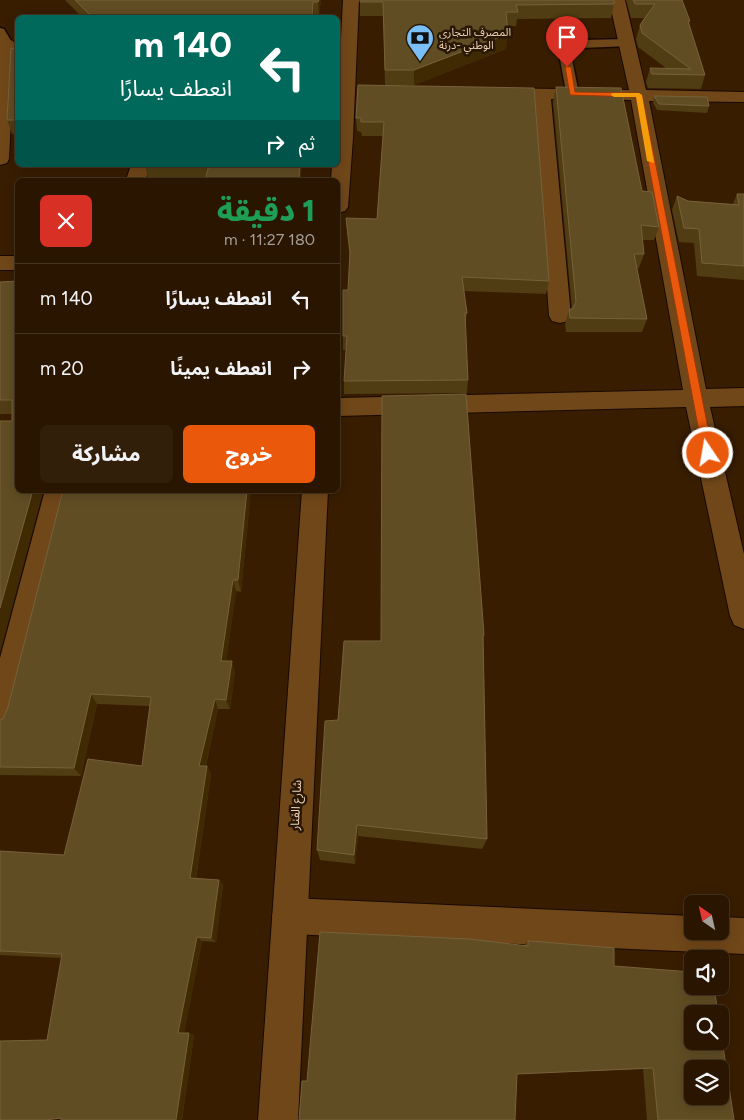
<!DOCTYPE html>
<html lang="ar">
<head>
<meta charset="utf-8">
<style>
	:root { --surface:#2a1600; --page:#321f0a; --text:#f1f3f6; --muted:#a59f99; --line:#463522; --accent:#ea580c }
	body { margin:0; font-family:Figtree,"Noto Sans Arabic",sans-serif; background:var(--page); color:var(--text); direction:rtl; height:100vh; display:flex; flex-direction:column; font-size:19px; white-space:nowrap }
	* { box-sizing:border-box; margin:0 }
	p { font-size:16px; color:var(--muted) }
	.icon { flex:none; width:28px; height:28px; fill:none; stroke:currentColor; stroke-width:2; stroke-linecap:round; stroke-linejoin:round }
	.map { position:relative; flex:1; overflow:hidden; direction:ltr }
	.details { position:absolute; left:15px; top:178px; width:325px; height:315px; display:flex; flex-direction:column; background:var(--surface); border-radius:8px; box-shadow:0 2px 12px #0003,0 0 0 1px var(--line); direction:rtl }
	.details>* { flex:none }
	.hud { position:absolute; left:15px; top:15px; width:325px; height:152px; border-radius:8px; box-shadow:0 2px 12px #0003,0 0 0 1px var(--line); direction:rtl; background:#00695c; color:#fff; overflow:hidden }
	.needle { width:32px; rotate:326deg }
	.buttons { position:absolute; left:684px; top:895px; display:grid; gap:10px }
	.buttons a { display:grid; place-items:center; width:45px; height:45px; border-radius:8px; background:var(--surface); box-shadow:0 2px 12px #0003,0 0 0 1px var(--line); font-size:25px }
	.pin { position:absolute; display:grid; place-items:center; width:42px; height:42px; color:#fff; margin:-51px -21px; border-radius:50% 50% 50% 0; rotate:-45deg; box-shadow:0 0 5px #0007 }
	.pin .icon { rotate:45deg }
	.me { position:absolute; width:55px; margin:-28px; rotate:348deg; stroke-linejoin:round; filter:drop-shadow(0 0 4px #0008) }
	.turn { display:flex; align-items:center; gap:18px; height:105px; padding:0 25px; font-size:22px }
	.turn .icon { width:65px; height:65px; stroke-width:2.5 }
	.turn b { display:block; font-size:35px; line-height:42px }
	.then { display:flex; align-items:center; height:48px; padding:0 25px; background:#0003; gap:10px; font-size:19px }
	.round { display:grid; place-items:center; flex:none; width:52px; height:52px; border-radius:8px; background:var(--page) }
	.headline { display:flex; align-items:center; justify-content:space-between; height:85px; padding:0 25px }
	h1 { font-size:30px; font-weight:800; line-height:38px; color:#1e9e55 }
	.primary-button { display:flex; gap:10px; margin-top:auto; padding:10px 25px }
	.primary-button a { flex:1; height:58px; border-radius:8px; background:var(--accent); color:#fff; font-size:20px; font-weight:800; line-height:58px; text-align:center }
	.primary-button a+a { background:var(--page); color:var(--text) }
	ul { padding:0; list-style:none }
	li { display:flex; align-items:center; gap:15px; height:70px; padding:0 25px; border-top:1px solid var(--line) }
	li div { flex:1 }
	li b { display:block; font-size:19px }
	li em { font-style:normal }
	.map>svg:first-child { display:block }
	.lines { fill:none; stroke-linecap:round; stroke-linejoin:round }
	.service-casing { stroke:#190900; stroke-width:3 }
	.minor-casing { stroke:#190900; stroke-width:2 }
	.tertiary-casing { stroke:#190900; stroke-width:2 }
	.service { fill:#704719; fill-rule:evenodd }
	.minor { fill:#704719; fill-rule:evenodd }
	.tertiary { fill:#704719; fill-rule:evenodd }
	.wall { fill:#503d13 }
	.shaded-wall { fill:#3f2a04 }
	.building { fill:#614d24; stroke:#77613b; fill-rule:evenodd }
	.route { fill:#ea580c; stroke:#983908 }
	.slow { fill:#f59e0b }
	.labels { text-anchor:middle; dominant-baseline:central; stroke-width:5; stroke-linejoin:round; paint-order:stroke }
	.far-poi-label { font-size:11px; fill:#eed0b3; stroke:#281705; text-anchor:start }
	.street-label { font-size:12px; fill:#eed0b3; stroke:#281705 }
</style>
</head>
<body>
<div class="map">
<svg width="744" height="1120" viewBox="0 0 744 1120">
	<rect width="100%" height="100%" fill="#381d00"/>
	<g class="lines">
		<!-- service casing -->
		<g class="service-casing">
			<g id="service">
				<path d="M0 28 4 29 13 44 11 47H3L0 43Z"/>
				<path d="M627 39 631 40 633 43 631 46 581 48 573 50 571 54 579 94 572 98 567 97 559 54 564 45 580 40Z"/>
			</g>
		</g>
		<!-- minor casing -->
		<g class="minor-casing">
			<g id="minor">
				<path d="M609 0H625L646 90 744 92V102L649 101 706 389 744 388V406L710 407 744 554V629L734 625 730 616 686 407 338 416V398L683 390 631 100 551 99 571 316 568 321 560 323 552 321 549 316 534 99 492 97 489 93 492 89 498 88 629 90Z"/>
				<path d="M7 39 13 41 15 44 9 159 7 163 0 165V43Z"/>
				<path d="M131 165H149L146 180H126Z"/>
				<rect x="0" y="256" width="18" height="14"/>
				<path d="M45 490H71L15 716 11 726 0 731V658Z"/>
				<path d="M290 898 692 916V931H720V917L744 918V954L290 934 277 929 272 916 277 903Z"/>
			</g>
		</g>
		<!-- tertiary casing -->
		<g class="tertiary-casing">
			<g id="tertiary">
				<path d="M343 0H359L353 138 348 207 345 211 338 213V180H331L332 165H338V96Z"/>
				<path d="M302 490H328L298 1120H258Z"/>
			</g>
		</g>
		<!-- service -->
		<use href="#service" class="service"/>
		<!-- minor -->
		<use href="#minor" class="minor"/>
		<!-- tertiary -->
		<use href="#tertiary" class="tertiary"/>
	</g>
	<!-- wall -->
	<g class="wall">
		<path d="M65 0H321L319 15H314V18H83Z"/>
		<path d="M360 0 614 4 611 18 517 19 516 26H507L506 49 414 85H385L383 16H360Z"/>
		<path d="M626 0H682L690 21 689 25 705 75 701 89 648 88 646 82 650 68H666L638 47 636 39 640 25 644 18H631Z"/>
		<path d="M18 50V134H12L7 120Z"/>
		<path d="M358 85 549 281 546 294 464 291 467 313 465 324 468 380 467 393 344 394V381L346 350H343V336L348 290 350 259 347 232 346 218 377 219 383 136H362L361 132 357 131 356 118Z"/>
		<path d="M556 87 642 191 659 227 654 240H642L644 254 639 268H637L647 319 642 332H566L565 324 569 310 572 309 553 101Z"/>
		<path d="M654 96 709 106 707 113 657 110 653 103Z"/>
		<path d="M145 165H302L205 178 148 179Z"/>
		<path d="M737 194H744V280L697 276 694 243 679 242 672 210 677 196 688 201 733 204Z"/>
		<path d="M18 281V490H43L0 651V421H12V414H0V282Z"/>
		<path d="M251 490 241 592 236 591 226 661 235 671 230 709H218L206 766H207L211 774 196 879 219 880 223 885 216 942 202 941 184 1033 194 1035 182 1120H61L47 1040 62 958 0 955V851L64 855 142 766 150 706 97 704 81 776 0 775V720L3 719Z"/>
		<path d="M484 635 483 642 487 839 482 849 358 836 355 864 320 860 317 850 338 720 381 641Z"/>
		<path d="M528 941 614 966 734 1120H647L643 1069 307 1081 524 945Z"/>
	</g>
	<!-- shaded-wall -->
	<g class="shaded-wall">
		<path d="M319 0H321L319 15 318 2Z"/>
		<path d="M313 2 314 18H312Z"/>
		<path d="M508 34 506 49 414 85V70Z"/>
		<path d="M300 165H302L301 180H299Z"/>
		<path d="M33 490H43L0 651V608Z"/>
		<path d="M247 490H251L241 592 238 580Z"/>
		<path d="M233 580 236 591 225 671 221 661Z"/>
		<path d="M232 661 235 671 230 709 226 700Z"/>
		<path d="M91 694 97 704 81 776 74 768Z"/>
		<path d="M215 699 218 709 204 774 199 766Z"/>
		<path d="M207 766 211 774 195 884 190 878Z"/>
		<path d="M357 825 358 836 355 864 354 855Z"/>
		<path d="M219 880 223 885 216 942 211 938Z"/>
		<path d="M197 937 202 941 184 1034 178 1033Z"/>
		<path d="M189 1033 194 1035 182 1120H176Z"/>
	</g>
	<!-- building -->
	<g class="building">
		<path d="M75 0H319L318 2H313L312 18H93Z"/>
		<path d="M360 0H614V4L516 5 518 12H506L508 34 414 70H385L383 2H360Z"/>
		<path d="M633 0H682L690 21H688L705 75 652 74 650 68 691 69 642 33 640 25 655 4H635Z"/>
		<path d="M11 48 18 50V120H7Z"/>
		<path d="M358 85 534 88 549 281 462 277 467 313H465L468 380 344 381 347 336H343V290H348L350 252 346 218 377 219 384 122H361V118H356Z"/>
		<path d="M556 87 621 88 642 191 652 192 659 227 641 225 644 254H634L647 319 570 318 569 310 573 308 576 302Z"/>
		<path d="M654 96 707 97 709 106 659 104Z"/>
		<path d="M209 165H300L299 180H205Z"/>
		<path d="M737 194H744V266L702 263 699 229 684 228 677 196 688 201 739 205Z"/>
		<path d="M18 281V490H33L0 608V421H12V400H0V282Z"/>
		<path d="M466 394 484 635H483L487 839 357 825 354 855 317 850 325 721 338 720 344 641H381L382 396Z"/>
		<path d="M63 490H247L238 580H233L221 661H232L226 700 215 699 199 766H207L190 878 219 880 211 938 197 937 178 1033H189L176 1120H61V1118L45 1120H0V1041L47 1040 62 954 0 951V851L64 855 88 759 142 766 151 697 91 694 74 768 0 767V720L3 719 8 707Z"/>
		<path d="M320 932 469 939 528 946V941L543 942 614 948V966L692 972V986H714L718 1014H692V1041H720V1026L734 1120H658L653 1068 517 1074 515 1120H299L302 1081H307ZM692 1069H720V1096H692Z"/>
	</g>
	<!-- route -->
	<path class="route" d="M565 66 571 67 575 92 639 93 642 95 713 453 712 455H705L703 453 636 97 570 95Z"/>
	<!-- slow -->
	<path class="slow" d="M612 93H639L642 95 654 163 647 161 636 97H614L611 95Z"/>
	<!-- icons -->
	<defs>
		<g id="bank-pin" transform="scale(1.4375)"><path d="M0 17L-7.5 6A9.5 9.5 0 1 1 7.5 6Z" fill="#7abff8" stroke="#281705"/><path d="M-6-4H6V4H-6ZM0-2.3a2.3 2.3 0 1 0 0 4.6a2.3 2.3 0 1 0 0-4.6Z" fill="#111"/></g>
	</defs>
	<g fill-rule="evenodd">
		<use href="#bank-pin" x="420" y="38"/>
	</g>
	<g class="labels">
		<!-- far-poi labels -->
		<g class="far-poi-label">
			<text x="439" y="32">المصرف التجاري<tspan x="439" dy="13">الوطني -درنة</tspan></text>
		</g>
		<!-- street labels -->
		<g class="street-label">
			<text transform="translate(296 805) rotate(-87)">شارع الفنار</text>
		</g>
	</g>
</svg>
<div class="buttons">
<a><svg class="needle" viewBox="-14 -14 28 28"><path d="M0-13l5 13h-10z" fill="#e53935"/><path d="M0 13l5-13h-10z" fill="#a59f99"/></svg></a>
<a><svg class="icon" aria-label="sound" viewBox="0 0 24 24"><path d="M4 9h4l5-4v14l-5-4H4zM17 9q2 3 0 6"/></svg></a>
<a><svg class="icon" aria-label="search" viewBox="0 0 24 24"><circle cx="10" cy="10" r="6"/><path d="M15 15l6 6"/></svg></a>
<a><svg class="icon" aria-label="layers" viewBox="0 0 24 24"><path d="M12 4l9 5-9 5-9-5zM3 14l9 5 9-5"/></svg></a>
</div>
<div class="pin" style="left:567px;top:67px;background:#d93025"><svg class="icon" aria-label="arrive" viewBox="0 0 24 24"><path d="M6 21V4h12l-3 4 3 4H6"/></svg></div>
<svg class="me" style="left:708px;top:453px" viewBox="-20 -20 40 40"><circle r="17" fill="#ea580c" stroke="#fff" stroke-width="3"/><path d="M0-11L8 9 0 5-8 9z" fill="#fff"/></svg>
<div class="hud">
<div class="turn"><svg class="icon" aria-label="left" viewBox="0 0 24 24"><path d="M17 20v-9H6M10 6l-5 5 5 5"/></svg><div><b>140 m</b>انعطف يسارًا</div></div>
<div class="then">ثم<svg class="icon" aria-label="right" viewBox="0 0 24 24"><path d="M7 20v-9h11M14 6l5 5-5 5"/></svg></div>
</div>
<section class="details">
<div class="headline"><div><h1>1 دقيقة</h1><p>180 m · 11:27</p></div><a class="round" style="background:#d93025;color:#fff"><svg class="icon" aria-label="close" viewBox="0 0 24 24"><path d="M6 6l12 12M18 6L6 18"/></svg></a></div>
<ul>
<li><svg class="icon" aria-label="left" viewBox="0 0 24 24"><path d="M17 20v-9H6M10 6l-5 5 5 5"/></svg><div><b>انعطف يسارًا</b></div><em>140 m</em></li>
<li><svg class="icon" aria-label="right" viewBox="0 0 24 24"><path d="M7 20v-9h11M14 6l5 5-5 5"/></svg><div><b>انعطف يمينًا</b></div><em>20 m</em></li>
</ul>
<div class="primary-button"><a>خروج</a><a>مشاركة</a></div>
</section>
</div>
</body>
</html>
